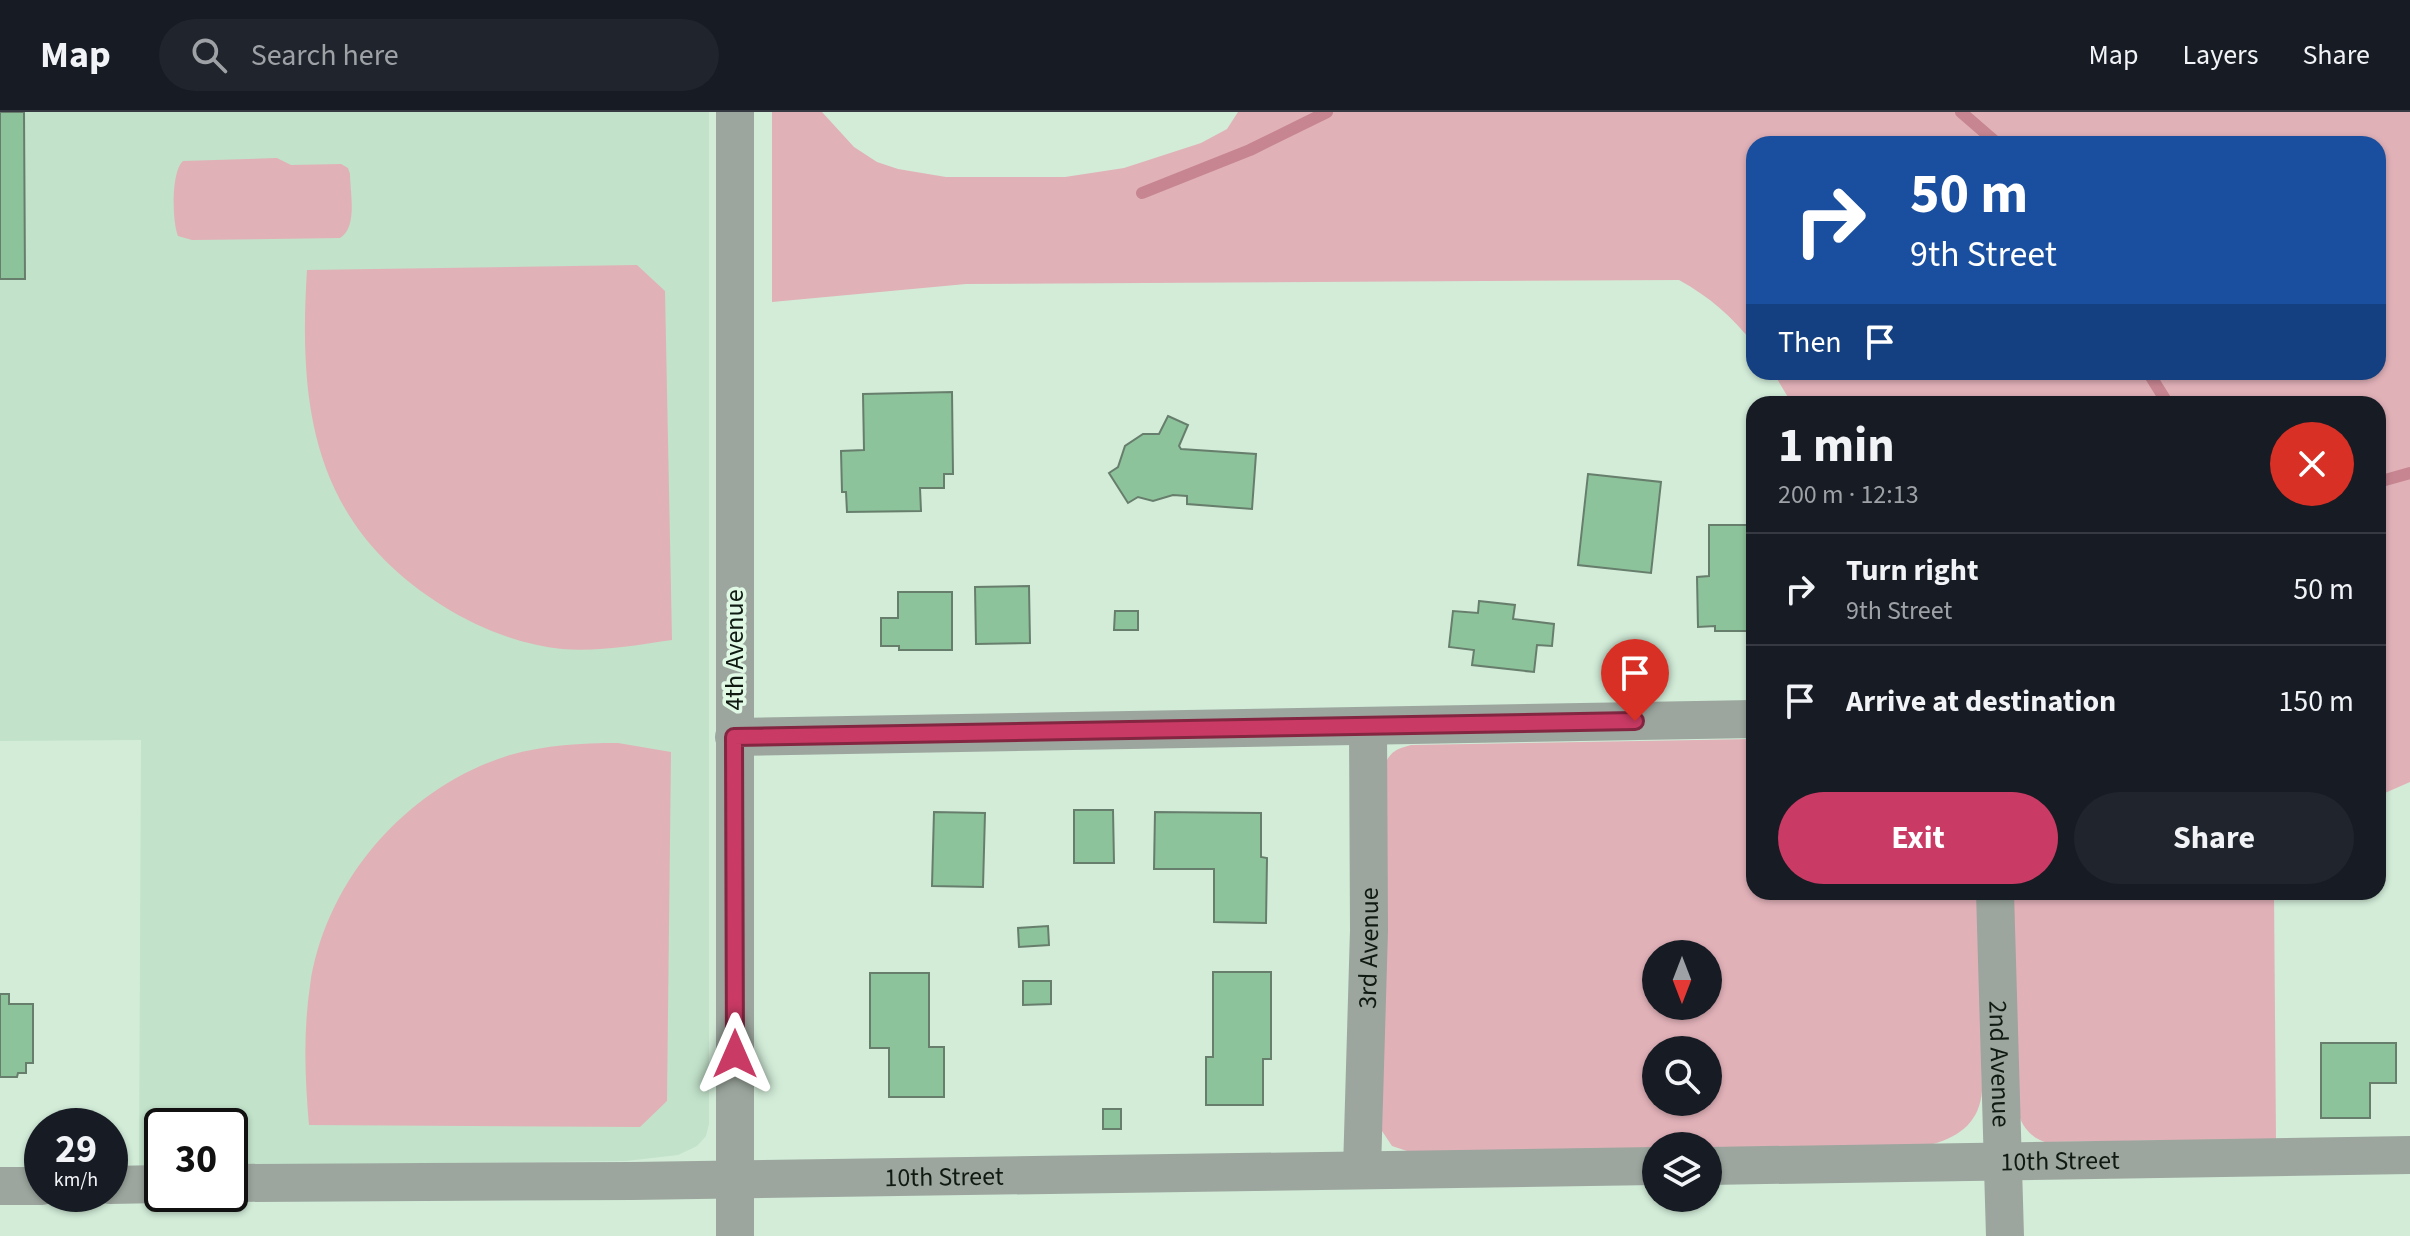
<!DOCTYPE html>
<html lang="en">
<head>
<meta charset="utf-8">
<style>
	:root { --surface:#171b24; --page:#20242c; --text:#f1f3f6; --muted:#9ea1a6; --line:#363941; --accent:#c93a64 }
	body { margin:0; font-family:"Source Sans 3",sans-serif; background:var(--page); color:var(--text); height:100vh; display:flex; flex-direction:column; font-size:30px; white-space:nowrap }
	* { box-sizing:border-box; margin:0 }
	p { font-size:26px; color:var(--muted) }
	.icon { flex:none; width:44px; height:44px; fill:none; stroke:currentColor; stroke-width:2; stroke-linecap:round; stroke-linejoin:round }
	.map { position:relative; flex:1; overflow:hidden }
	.sheet { position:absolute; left:1746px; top:284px; width:640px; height:504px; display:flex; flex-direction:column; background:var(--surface); border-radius:24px; box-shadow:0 2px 6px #0004 }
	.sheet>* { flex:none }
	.banner { position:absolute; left:1746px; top:24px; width:640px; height:244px; border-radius:24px; box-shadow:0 2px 6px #0004; background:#1a4fa0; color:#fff; overflow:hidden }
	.needle { width:52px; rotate:180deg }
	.controls { position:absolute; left:1642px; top:828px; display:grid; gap:16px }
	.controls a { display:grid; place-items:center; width:80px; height:80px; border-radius:50%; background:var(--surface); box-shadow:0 2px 6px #0004; font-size:40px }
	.speed { position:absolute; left:24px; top:996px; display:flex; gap:16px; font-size:40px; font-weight:700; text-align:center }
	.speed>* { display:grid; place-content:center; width:104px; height:104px; border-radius:50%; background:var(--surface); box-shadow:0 2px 6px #0004; line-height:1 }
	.speed small { font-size:20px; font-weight:400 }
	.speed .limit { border:4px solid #111; border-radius:12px; background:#fff; color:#111 }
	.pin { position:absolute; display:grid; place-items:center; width:68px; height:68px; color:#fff; margin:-82px -34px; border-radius:50% 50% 50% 0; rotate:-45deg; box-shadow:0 0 8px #0007 }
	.pin .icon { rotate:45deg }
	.me { position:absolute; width:88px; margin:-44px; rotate:0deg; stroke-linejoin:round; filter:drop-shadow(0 0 6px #0008) }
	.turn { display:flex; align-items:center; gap:28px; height:168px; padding:0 32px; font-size:36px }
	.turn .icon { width:104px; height:104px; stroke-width:2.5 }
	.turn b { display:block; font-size:56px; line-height:68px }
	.then { display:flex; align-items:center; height:76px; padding:0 32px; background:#0003; gap:16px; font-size:30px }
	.round { display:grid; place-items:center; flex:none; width:84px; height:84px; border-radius:42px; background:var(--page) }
	.summary { display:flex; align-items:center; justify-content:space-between; height:136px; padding:0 32px }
	h1 { font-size:48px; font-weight:700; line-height:60px }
	.primary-button { display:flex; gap:16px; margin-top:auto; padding:16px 32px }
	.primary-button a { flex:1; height:92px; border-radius:48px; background:var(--accent); color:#fff; font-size:32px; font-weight:700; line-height:92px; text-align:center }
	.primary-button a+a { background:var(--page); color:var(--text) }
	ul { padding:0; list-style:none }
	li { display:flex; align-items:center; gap:24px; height:112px; padding:0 32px; border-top:2px solid var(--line) }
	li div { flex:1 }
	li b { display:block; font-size:30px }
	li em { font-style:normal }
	header { display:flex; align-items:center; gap:48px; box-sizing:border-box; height:112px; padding:0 40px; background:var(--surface); border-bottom:2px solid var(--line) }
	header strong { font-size:38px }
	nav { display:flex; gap:44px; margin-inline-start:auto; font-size:28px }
	.search { width:560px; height:72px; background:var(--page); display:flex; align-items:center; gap:20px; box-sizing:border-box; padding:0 28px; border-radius:44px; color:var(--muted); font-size:30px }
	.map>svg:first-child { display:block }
	.built { fill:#c2e2ca }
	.green { fill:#e1b1b8; fill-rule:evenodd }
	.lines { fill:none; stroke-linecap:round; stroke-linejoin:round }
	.stream { stroke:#c68591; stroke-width:12 }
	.building { fill:#8dc39b; stroke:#677e6d; stroke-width:2 }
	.minor { stroke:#9ca69e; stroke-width:38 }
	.route-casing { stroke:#832641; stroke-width:20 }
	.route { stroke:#c93a64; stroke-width:14 }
	.labels { text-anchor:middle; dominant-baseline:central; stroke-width:7; stroke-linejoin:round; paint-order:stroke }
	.street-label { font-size:26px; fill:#101912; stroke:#e0f9e5 }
</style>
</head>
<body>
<header>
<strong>Map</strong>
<div class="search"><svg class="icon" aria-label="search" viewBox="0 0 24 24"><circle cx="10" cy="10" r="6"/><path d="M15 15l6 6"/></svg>Search here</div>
<nav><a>Map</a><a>Layers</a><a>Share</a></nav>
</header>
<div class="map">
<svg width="2410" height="1124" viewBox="0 0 2410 1124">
	<rect width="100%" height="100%" fill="#d2ecd8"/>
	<!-- built -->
	<path class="built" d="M0 0H709V1012L706 1024 697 1034 678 1043 626 1049 230 1053V1014H162V1055H139L141 628 0 629Z"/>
	<!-- green -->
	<g class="green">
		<path d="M772 0H822L854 35 877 50 898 57 946 65H1065L1124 56 1201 31 1227 17 1238 0H2410V670L2378 684V292H1792L1773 260H2378V32H1754V232C1732 205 1710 185 1679 168L966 172 772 190Z"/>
		<path d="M277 46 291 53 341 52 348 56 350 62C350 80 358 115 340 126L192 128 178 124C172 109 171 60 183 49Z"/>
		<path d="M637 153 665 179 672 528C637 533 598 540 562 537 521 533 478 516 443 494 314 413 298 299 307 158Z"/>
		<path d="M1754 627V780H1978L1982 978C1980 1009 1961 1024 1933 1032L1708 1039V1034H1656V1039H1407L1392 1034 1382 1019 1386 650C1391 639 1399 636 1411 633ZM1656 842H1708V894H1656ZM1656 938H1708V990H1656Z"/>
		<path d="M618 631 671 640 667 989 640 1015 309 1013C305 967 303 921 310 874 325 768 408 674 510 643 546 633 581 631 618 631Z"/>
		<path d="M2013 780H2274L2276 1027 2045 1030C2032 1026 2023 1016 2019 1003Z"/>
	</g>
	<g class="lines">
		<!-- stream -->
		<g class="stream">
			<path d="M1961 0 1998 32"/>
			<path d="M1142 81 1250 38 1327 0"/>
			<path d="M2148 260 2168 292"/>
			<path d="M2378 370 2410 361"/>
		</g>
	</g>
	<!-- building -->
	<g class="building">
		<path d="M0 0H24L25 167H0Z"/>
		<path d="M952 280 953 362H944V376H920L921 399 847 400 846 380H842L841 339 864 338 863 282Z"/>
		<path d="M1168 304 1188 313 1179 334 1181 337 1256 342 1252 397 1187 392V384L1173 383 1153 389 1138 385 1128 391 1109 361 1118 355 1125 334 1143 322H1159Z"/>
		<path d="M1588 362 1661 370 1651 461 1578 453Z"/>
		<path d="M1750 410H1754V519H1715V514L1698 515 1697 465 1709 464V413H1750Z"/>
		<path d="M1029 474 1030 531 976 532 975 475Z"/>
		<path d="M898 480H952V538H899V534H881V506H898Z"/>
		<path d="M1479 489 1515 493 1513 507 1554 512 1552 534 1537 533 1534 560 1472 553 1474 538 1449 535 1453 499 1478 501Z"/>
		<path d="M1115 499H1138V518H1114Z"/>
		<path d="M1074 698H1113L1114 751H1074Z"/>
		<path d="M934 700 985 701 983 775 932 774Z"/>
		<path d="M1155 700 1261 701V745L1267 746 1266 811 1214 810V757H1154Z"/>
		<path d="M1048 814 1049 833 1019 835 1018 816Z"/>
		<path d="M1213 860H1271V947H1263V993H1206V945H1213Z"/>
		<path d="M870 861H929V935H944V985H889V936H870Z"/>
		<path d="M1023 869H1051V892L1023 893Z"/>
		<path d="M0 882H9V892H33V951H26V961H18L17 965H0Z"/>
		<path d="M2321 931H2396V971H2370V1006H2321Z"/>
		<rect x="1103" y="997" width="18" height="20"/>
	</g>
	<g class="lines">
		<!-- minor -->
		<g class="minor">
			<path d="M734 625 1754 607"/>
			<path id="s1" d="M1995 780 2005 1124"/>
			<path id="s2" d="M1708 1054 2410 1043"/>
			<path id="s3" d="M1362 1058 1369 818 1368 614"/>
			<path id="s4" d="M230 1071 632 1069 1656 1054"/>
			<path d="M110 1073 162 1072"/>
			<path d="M0 1074H42"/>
			<path d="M735 1124V0"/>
		</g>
	</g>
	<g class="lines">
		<!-- route casing -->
		<g class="route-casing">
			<path id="route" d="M735 942 734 625 1635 609"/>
		</g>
		<!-- route -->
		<use href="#route" class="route"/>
	</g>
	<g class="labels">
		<!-- street labels -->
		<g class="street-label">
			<text transform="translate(734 538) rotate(-90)">4th Avenue</text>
			<text stroke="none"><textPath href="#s3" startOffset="222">3rd Avenue</textPath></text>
			<text stroke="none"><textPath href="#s1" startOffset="172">2nd Avenue</textPath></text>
			<text stroke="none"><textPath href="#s2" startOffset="352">10th Street</textPath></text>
			<text stroke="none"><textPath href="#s4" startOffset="714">10th Street</textPath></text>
		</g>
	</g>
</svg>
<div class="controls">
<a><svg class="needle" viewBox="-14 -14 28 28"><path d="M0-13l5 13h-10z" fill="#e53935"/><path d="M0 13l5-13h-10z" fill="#9ea1a6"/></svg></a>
<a><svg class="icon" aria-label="search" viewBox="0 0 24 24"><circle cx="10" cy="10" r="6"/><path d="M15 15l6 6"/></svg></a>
<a><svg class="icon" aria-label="layers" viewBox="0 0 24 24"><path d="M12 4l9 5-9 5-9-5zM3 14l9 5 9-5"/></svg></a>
</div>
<div class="speed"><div>29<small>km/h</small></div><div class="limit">30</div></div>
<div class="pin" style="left:1635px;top:609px;background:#d93025"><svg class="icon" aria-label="arrive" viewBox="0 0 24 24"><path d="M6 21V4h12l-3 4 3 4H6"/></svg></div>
<svg class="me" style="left:735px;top:942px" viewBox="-20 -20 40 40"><path d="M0-17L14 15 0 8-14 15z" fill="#c93a64" stroke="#fff" stroke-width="4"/></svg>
<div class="banner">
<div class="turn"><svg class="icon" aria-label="right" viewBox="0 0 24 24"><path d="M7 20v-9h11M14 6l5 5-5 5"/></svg><div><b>50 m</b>9th Street</div></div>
<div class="then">Then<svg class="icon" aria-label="arrive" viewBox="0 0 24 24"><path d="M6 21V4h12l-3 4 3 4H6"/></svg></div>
</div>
<section class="sheet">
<div class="summary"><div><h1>1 min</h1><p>200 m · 12:13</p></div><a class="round" style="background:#d93025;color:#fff"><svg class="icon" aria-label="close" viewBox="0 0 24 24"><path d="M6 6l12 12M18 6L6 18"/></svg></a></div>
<ul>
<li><svg class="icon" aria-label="right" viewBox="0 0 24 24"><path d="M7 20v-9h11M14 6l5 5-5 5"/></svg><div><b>Turn right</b><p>9th Street</p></div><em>50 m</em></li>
<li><svg class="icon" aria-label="arrive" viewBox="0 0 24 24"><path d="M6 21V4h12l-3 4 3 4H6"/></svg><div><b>Arrive at destination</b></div><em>150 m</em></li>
</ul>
<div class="primary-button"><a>Exit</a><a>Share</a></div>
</section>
</div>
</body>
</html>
